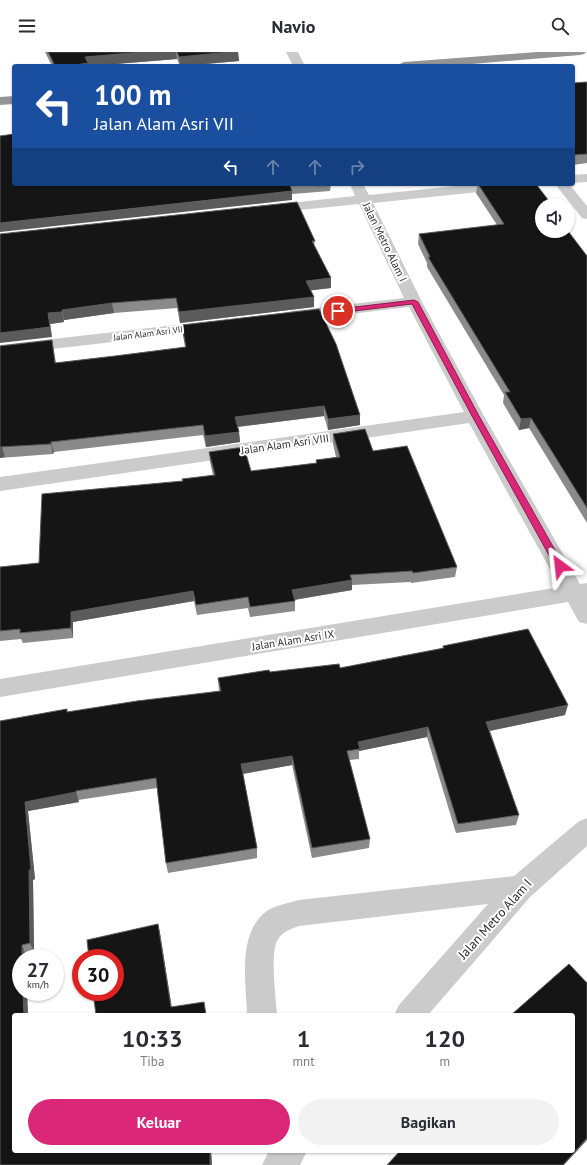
<!DOCTYPE html>
<html lang="id">
<head>
<meta charset="utf-8">
<style>
	:root { --surface:#fff; --page:#f2f2f3; --text:#2b2b33; --muted:#7c7c81; --accent:#db2777 }
	body { margin:0; font-family:"PT Sans",sans-serif; background:var(--page); color:var(--text); height:100vh; display:flex; flex-direction:column; font-size:15px; white-space:nowrap }
	* { box-sizing:border-box; margin:0 }
	p { font-size:13px; color:var(--muted) }
	.icon { flex:none; width:22px; height:22px; fill:none; stroke:currentColor; stroke-width:2; stroke-linecap:round; stroke-linejoin:round }
	.map { position:relative; flex:1; overflow:hidden }
	.panel { position:absolute; left:12px; top:961px; width:563px; height:140px; display:flex; flex-direction:column; background:var(--surface); border-radius:4px; box-shadow:0 1px 3px #0004 }
	.panel>* { flex:none }
	.banner { position:absolute; left:12px; top:12px; width:563px; height:122px; border-radius:4px; box-shadow:0 1px 3px #0004; background:#1a4fa0; color:#fff; overflow:hidden }
	.buttons { position:absolute; left:535px; top:146px; display:grid; gap:8px }
	.buttons a { display:grid; place-items:center; width:40px; height:40px; border-radius:50%; background:var(--surface); box-shadow:0 1px 3px #0004; font-size:20px }
	.speed { position:absolute; left:12px; top:897px; display:flex; gap:8px; font-size:20px; font-weight:700; text-align:center }
	.speed>* { display:grid; place-content:center; width:52px; height:52px; border-radius:50%; background:var(--surface); box-shadow:0 1px 3px #0004; line-height:1 }
	.speed small { font-size:10px; font-weight:400 }
	.speed .limit { border:6px solid #d22; background:#fff; color:#111 }
	.pin { position:absolute; display:grid; place-items:center; width:34px; height:34px; color:#fff; margin:-17px; border:2px solid #fff; border-radius:50%; box-shadow:0 1px 4px #0007 }
	.me { position:absolute; width:44px; margin:-22px; rotate:330deg; stroke-linejoin:round; filter:drop-shadow(0 0 3px #0008) }
	.turn { display:flex; align-items:center; gap:14px; height:84px; padding:0 16px; font-size:18px }
	.turn .icon { width:52px; height:52px; stroke-width:2.5 }
	.turn b { display:block; font-size:28px; line-height:34px }
	.lanes { display:flex; align-items:center; height:38px; padding:0 16px; background:#0003; justify-content:center; gap:20px; direction:ltr }
	.lanes .off { opacity:.35 }
	.eta { display:flex; justify-content:space-evenly; align-items:center; height:68px; text-align:center }
	.eta b { font-size:24px; font-weight:700; line-height:28px }
	.primary-button { display:flex; gap:8px; margin-top:auto; padding:8px 16px }
	.primary-button a { flex:1; height:46px; border-radius:24px; background:var(--accent); color:#fff; font-size:16px; font-weight:700; line-height:46px; text-align:center }
	.primary-button a+a { background:var(--page); color:var(--text) }
	header { display:flex; justify-content:space-between; align-items:center; height:52px; padding:0 16px; background:var(--surface); font-size:18px; font-weight:700 }
	.map>svg:first-child { display:block }
	.lines { fill:none; stroke-linecap:round; stroke-linejoin:round }
	.street { fill:#cbcbcb; fill-rule:evenodd }
	.highway { fill:#959595; fill-rule:evenodd }
	.wall { fill:#8a8a8a }
	.shaded-wall { fill:#5b5b5b }
	.building { fill:#151515; stroke:#5b5b5b }
	.route { fill:#db2777; stroke:#8e194d }
	.labels { text-anchor:middle; dominant-baseline:central; stroke-width:4; stroke-linejoin:round; paint-order:stroke }
	.far-street-label { font-size:9px; fill:#2e2e2e; stroke:#fff }
	.street-label { font-size:11px; fill:#2e2e2e; stroke:#fff }
	.near-street-label { font-size:13px; fill:#2e2e2e; stroke:#fff }
</style>
</head>
<body>
<header><svg class="icon" aria-label="menu" viewBox="0 0 24 24"><path d="M4 6h16M4 12h16M4 18h16"/></svg>Navio<svg class="icon" aria-label="search" viewBox="0 0 24 24"><circle cx="10" cy="10" r="6"/><path d="M15 15l6 6"/></svg></header>
<div class="map">
<svg width="587" height="1113" viewBox="0 0 587 1113">
	<rect width="100%" height="100%" fill="#fff"/>
	<g class="lines">
		<!-- street -->
		<g class="street">
			<path d="M286 0H298L305 14H293Z"/>
			<path d="M587 122V130L573 131V123Z"/>
			<path d="M353 132H363L369 143 475 132H524L522 135 517 136 373 151 422 250 484 364 580 532 587 531V572L579 570 568 550 0 645V627L560 535 469 371 0 439V425L464 360 409 255 291 269 285 267 283 264 285 261 291 259 404 246 359 152 270 161 265 160 263 157 265 154 270 153 355 144 351 135Z"/>
			<path d="M555 132H569L587 154V167L582 166Z"/>
			<path d="M211 269 217 270 219 274 217 278 0 303V293Z"/>
			<path d="M587 766V794L530 845 428 963H394L399 953 488 852 299 874C290 877 282 880 277 889 270 902 276 947 277 963H247C246 931 237 880 267 859 275 853 289 851 299 848L514 824 578 770Z"/>
			<path d="M269 1099H307L300 1113H262Z"/>
		</g>
		<!-- highway -->
		<g class="highway">
			<path d="M537 0H586L584 2 580 3 448 14H398L400 12 404 10Z"/>
			<path d="M14 44V52L0 53V45Z"/>
		</g>
	</g>
	<!-- wall -->
	<g class="wall">
		<path d="M45 0H238L239 9 186 14H180L177 7 91 14H52Z"/>
		<path d="M587 30V111L573 113V31Z"/>
		<path d="M14 132H331L330 139 292 142V148Z"/>
		<path d="M478 132 542 153 587 204V471L529 376 519 378 503 351 504 343 427 215V211L418 192 419 182 497 173 476 141Z"/>
		<path d="M0 182 315 189 314 193 331 236 311 238 314 255 180 271 177 256 114 261 64 268V270L50 272 52 285Z"/>
		<path d="M182 273 360 363V373L328 378 324 364 238 375 239 380 240 390 206 395 203 383 54 400 53 402 0 406V294L52 288 56 311 115 304 185 295 183 283Z"/>
		<path d="M333 382 373 399 457 515 455 525 411 531V530L352 533V538L295 548V559L250 565 248 556 197 563 194 549 73 570V586L23 591 21 587 0 589V515L39 511 182 429 213 423 210 410 209 400 251 419 316 411V408L336 405 333 392Z"/>
		<path d="M443 594 565 663 490 679 519 763 516 773 456 781 427 685 359 699V707L349 708 370 787 369 796 312 806 292 713 243 722 257 796V806L168 821 166 811 157 736 78 748 79 750 28 759 35 827 33 828 34 900 25 901 26 906H21L27 940 28 963H14V1099H211L212 1113H0V669L68 660 219 639 218 626 270 620 340 616 442 597Z"/>
	</g>
	<!-- shaded-wall -->
	<g class="shaded-wall">
		<path d="M142 0H176L177 7 91 14H68L85 5Z"/>
		<path d="M230 0H238L239 9 180 14 179 5Z"/>
		<path d="M292 139V148L0 180V171Z"/>
		<path d="M331 226V236L306 239V229Z"/>
		<path d="M314 245V255L180 271 179 260Z"/>
		<path d="M112 251 114 261 64 268 62 258Z"/>
		<path d="M62 260 64 270 50 272 52 285 0 291V281L48 261Z"/>
		<path d="M324 354V364L235 375V365Z"/>
		<path d="M360 363V373L328 378V367Z"/>
		<path d="M531 366 529 376 519 378 521 367Z"/>
		<path d="M239 380 240 390 206 395 205 384Z"/>
		<path d="M51 390 54 400 53 402 51 392Z"/>
		<path d="M0 395H2L5 405 0 406Z"/>
		<path d="M352 528V538L292 548V538Z"/>
		<path d="M193 539 194 549 73 570V586L71 576V560Z"/>
		<path d="M568 653 565 663 484 680 486 670Z"/>
		<path d="M428 675 427 685 359 699 358 690Z"/>
		<path d="M292 704V713L242 722 241 712Z"/>
		<path d="M76 739 79 750 28 759 35 827 33 828 34 900 30 891 29 818 25 750Z"/>
		<path d="M158 872 160 881 173 963 171 955Z"/>
		<path d="M22 893 25 901 26 906H22Z"/>
		<path d="M23 940H27L28 963H24Z"/>
		<path d="M587 1086V1088L564 1113H563Z"/>
		<path d="M210 1099H211L212 1113H210Z"/>
	</g>
	<!-- building -->
	<g class="building">
		<path d="M48 0H142L85 5 88 11 68 14H55Z"/>
		<path d="M177 0H230L179 5Z"/>
		<path d="M587 30V102L573 103V31Z"/>
		<path d="M14 82V132H304L290 133 292 139 0 171V84Z"/>
		<path d="M478 132H536L552 153H542V179H568L587 204V456L531 366 521 367 505 340H510L428 205H430L419 182 504 172Z"/>
		<path d="M297 150 315 189H312L331 226 306 229 314 245 179 260 176 246 112 251 62 258V260L48 261 50 275 0 281V182Z"/>
		<path d="M319 257 336 292 360 363 328 367 324 354 235 365 239 380 205 384 203 373 51 390V392L0 395V294L52 288 55 311 115 304 186 295 182 273Z"/>
		<path d="M365 377 373 399 407 394 457 515 413 521 412 519 350 523 352 528 292 538 295 549 250 555 248 545 196 553 193 539 71 560V576L20 581V577L0 579V515L39 511 42 442 183 429 182 427 215 423 209 400 244 395 251 419 317 411 316 408 340 405 333 382Z"/>
		<path d="M528 577 568 653 486 670 519 763 458 772 428 675 358 690 360 697 347 699 370 787 312 796 292 704 241 712 257 796 166 811 156 726 76 739V740L25 750 31 818H29L30 891 22 893V906H21V940H23L24 963H14V1099H210V1113H0V669L67 657V660L137 649 221 639 218 626 269 618 270 620 339 612 340 616 444 596 443 594Z"/>
		<path d="M158 872 171 955 204 950 206 963H96L93 940H115V906H89L87 888Z"/>
		<path d="M569 912 587 931V1086L563 1113H387L400 1099H573V963H511Z"/>
	</g>
	<!-- route -->
	<path class="route" d="M414 248 418 250 479 364 564 514 563 516 560 517 555 514 472 364 412 252 338 261 334 259 338 257Z"/>
	<g class="labels">
		<!-- far-street labels -->
		<g class="far-street-label">
			<text transform="translate(148 281) rotate(-7)">Jalan Alam Asri VII</text>
		</g>
		<!-- street labels -->
		<g class="street-label">
			<text transform="translate(385 190) rotate(64)">Jalan Metro Alam I</text>
			<text transform="translate(285 392) rotate(-8)">Jalan Alam Asri VIII</text>
			<text transform="translate(293 588) rotate(-9)">Jalan Alam Asri IX</text>
		</g>
		<!-- near-street labels -->
		<g class="near-street-label">
			<text transform="translate(495 867) rotate(-48)">Jalan Metro Alam I</text>
		</g>
	</g>
</svg>
<div class="buttons">
<a><svg class="icon" aria-label="sound" viewBox="0 0 24 24"><path d="M4 9h4l5-4v14l-5-4H4zM17 9q2 3 0 6"/></svg></a>
</div>
<div class="speed"><div>27<small>km/h</small></div><div class="limit">30</div></div>
<div class="pin" style="left:338px;top:259px;background:#d93025"><svg class="icon" aria-label="arrive" viewBox="0 0 24 24"><path d="M6 21V4h12l-3 4 3 4H6"/></svg></div>
<svg class="me" style="left:560px;top:514px" viewBox="-20 -20 40 40"><path d="M0-17L14 15 0 8-14 15z" fill="#db2777" stroke="#fff" stroke-width="4"/></svg>
<div class="banner">
<div class="turn"><svg class="icon" aria-label="left" viewBox="0 0 24 24"><path d="M17 20v-9H6M10 6l-5 5 5 5"/></svg><div><b>100 m</b>Jalan Alam Asri VII</div></div>
<div class="lanes"><svg class="icon" aria-label="left" viewBox="0 0 24 24"><path d="M17 20v-9H6M10 6l-5 5 5 5"/></svg><svg class="icon off" aria-label="ahead" viewBox="0 0 24 24"><path d="M12 20V5M6 11l6-6 6 6"/></svg><svg class="icon off" aria-label="ahead" viewBox="0 0 24 24"><path d="M12 20V5M6 11l6-6 6 6"/></svg><svg class="icon off" aria-label="right" viewBox="0 0 24 24"><path d="M7 20v-9h11M14 6l5 5-5 5"/></svg></div>
</div>
<section class="panel">
<div class="eta">
<div><b>10:33</b><p>Tiba</p></div>
<div><b>1</b><p>mnt</p></div>
<div><b>120</b><p>m</p></div>
</div>
<div class="primary-button"><a>Keluar</a><a>Bagikan</a></div>
</section>
</div>
</body>
</html>
